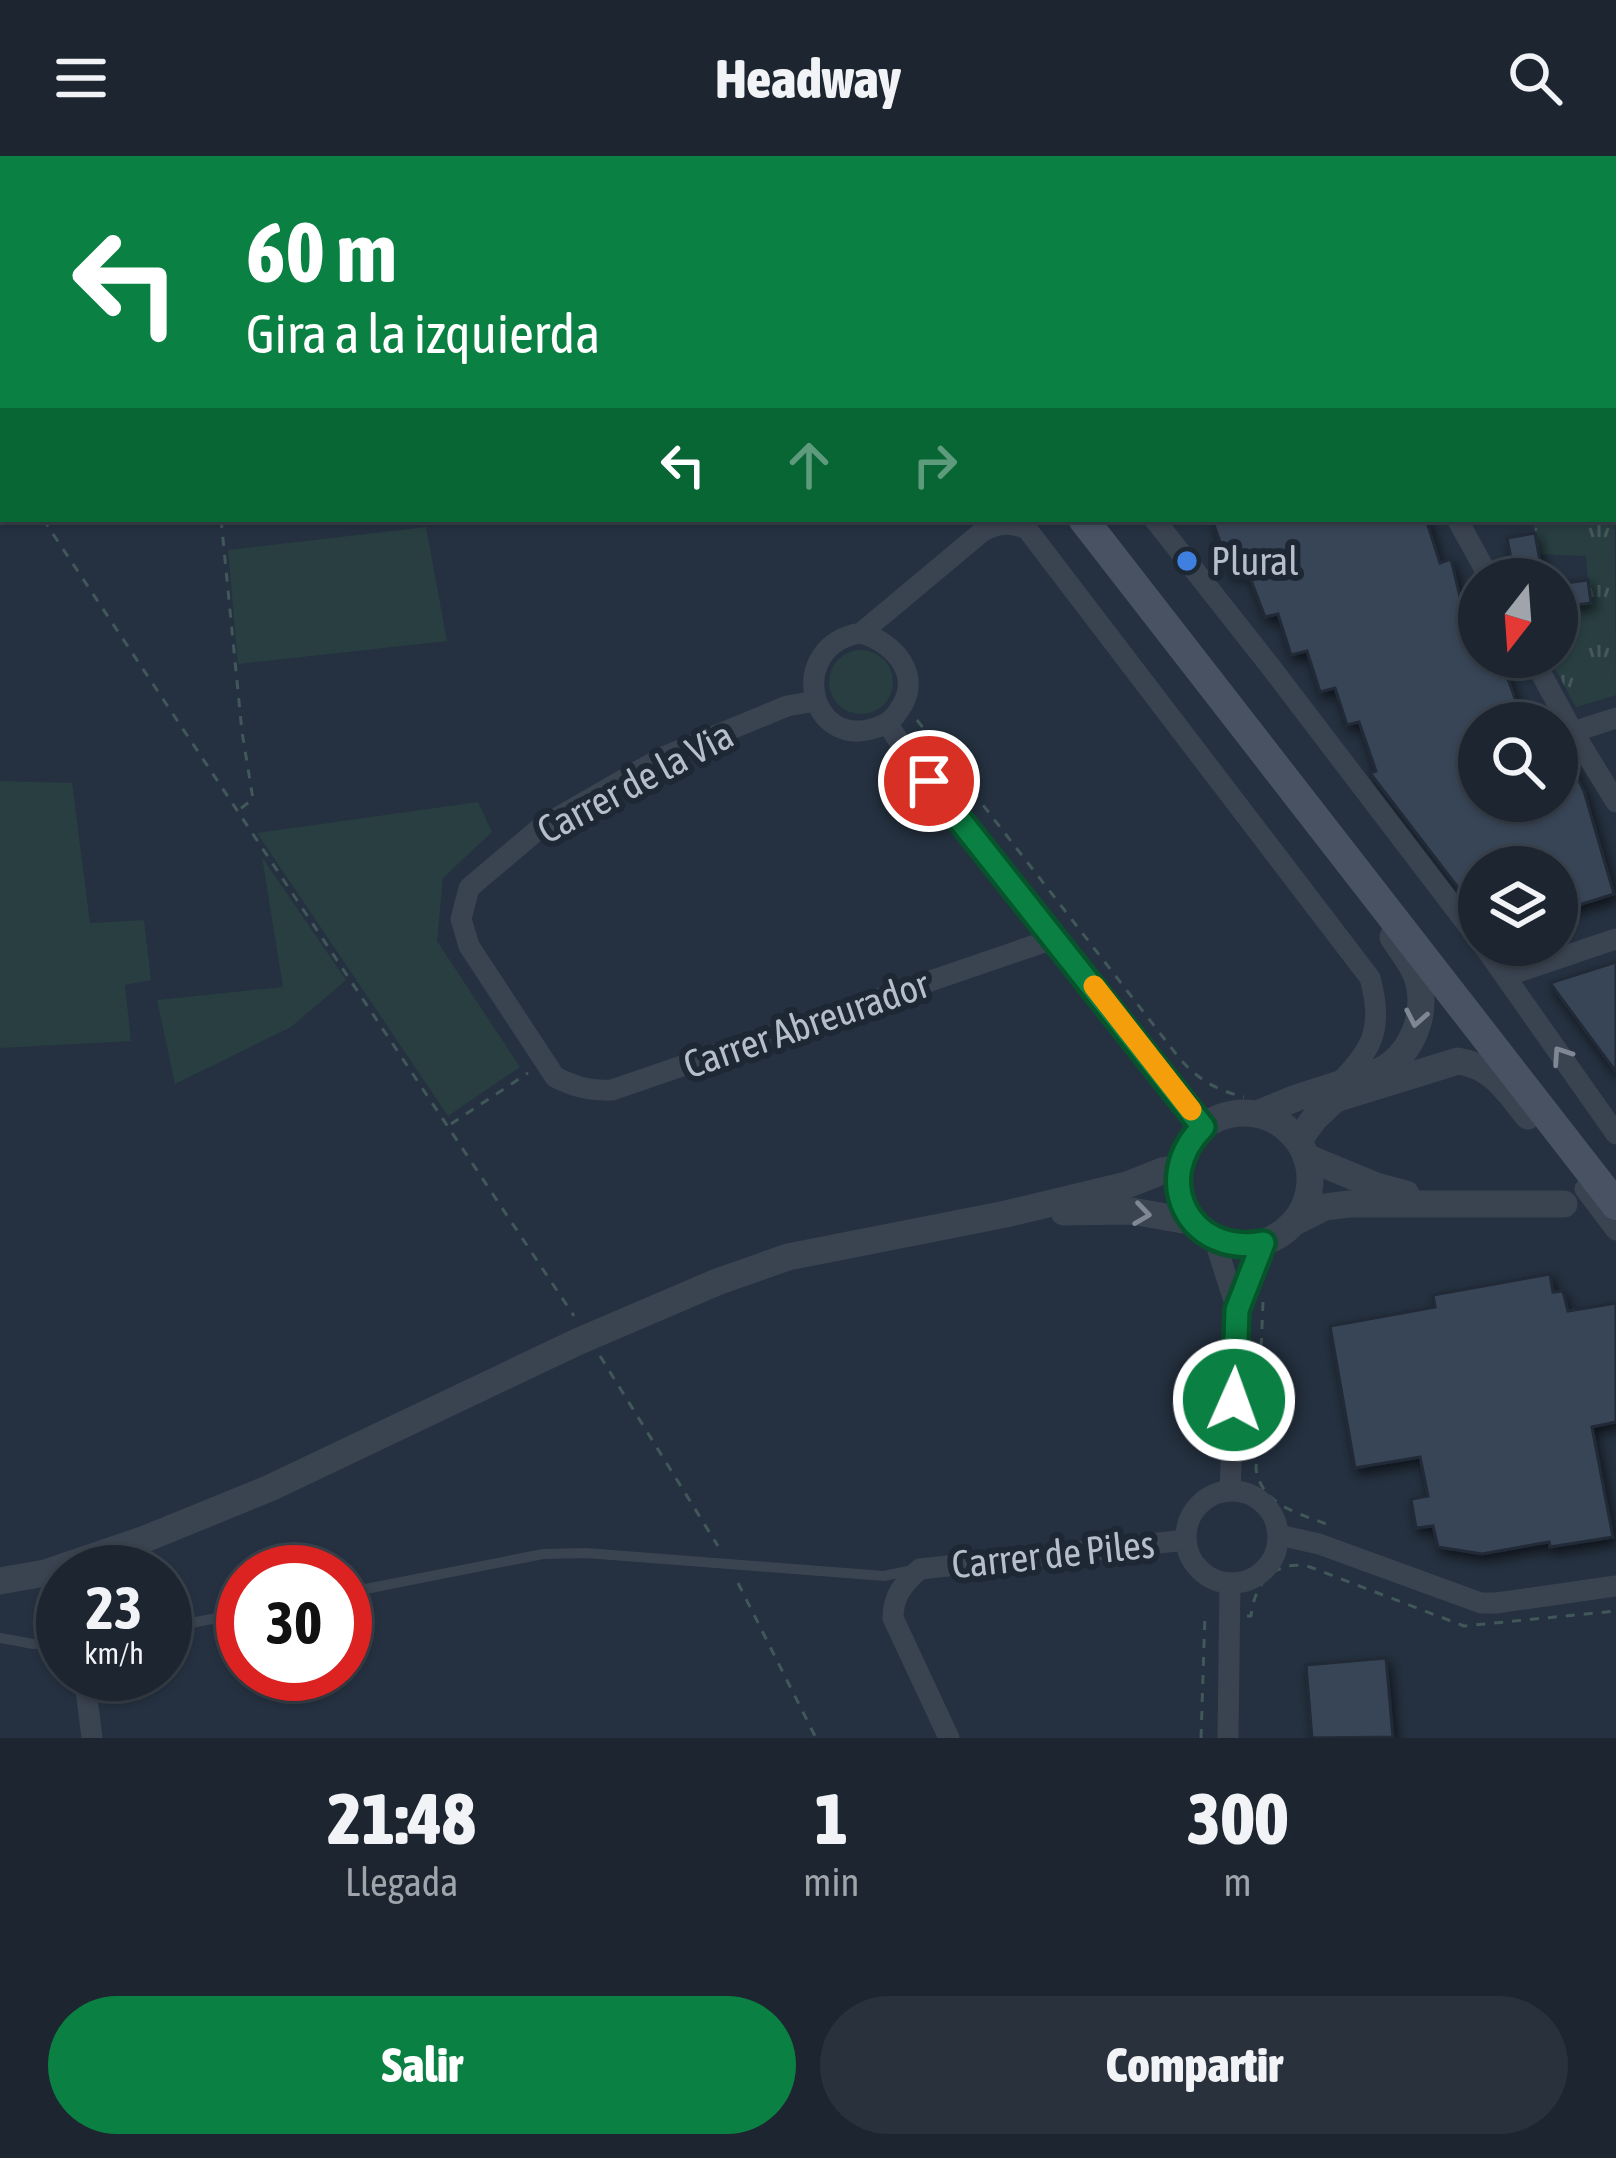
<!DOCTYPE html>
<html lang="es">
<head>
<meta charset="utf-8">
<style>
	:root { --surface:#1c2530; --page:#29313c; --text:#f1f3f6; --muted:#a0a5ab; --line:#3a424c; --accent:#0b8043 }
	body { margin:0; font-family:"Asap Condensed",sans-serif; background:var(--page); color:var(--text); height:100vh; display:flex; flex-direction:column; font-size:45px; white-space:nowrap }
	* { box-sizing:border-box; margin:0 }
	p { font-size:39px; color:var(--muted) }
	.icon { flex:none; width:66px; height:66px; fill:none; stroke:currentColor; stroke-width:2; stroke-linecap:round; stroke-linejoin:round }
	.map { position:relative; height:1582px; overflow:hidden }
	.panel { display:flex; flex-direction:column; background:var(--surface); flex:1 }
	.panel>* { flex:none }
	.hud { position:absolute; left:0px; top:0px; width:1617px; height:366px; box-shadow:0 3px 9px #0004,0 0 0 3px var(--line); background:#0b8043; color:#fff; overflow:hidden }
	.needle { width:78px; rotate:197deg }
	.buttons { position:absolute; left:1458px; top:402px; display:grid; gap:24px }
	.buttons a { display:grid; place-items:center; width:120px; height:120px; border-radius:50%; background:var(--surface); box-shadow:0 3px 9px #0004,0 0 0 3px var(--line); font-size:60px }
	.speed { position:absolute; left:36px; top:1389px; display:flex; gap:24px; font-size:60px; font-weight:700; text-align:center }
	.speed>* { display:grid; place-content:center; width:156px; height:156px; border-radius:50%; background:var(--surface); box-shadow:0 3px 9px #0004,0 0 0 3px var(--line); line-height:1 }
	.speed small { font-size:30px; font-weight:400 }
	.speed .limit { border:18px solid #d22; background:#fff; color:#111 }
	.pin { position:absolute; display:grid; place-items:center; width:102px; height:102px; color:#fff; margin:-51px; border:6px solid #fff; border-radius:50%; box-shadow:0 3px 12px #0007 }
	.me { position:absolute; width:132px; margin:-66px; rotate:2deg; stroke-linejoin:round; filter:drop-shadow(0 0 9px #0008) }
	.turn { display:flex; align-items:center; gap:42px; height:252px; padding:0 48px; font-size:54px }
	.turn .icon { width:156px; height:156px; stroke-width:2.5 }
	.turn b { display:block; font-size:84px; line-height:102px }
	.lanes { display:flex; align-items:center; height:114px; padding:0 48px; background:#0003; justify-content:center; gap:60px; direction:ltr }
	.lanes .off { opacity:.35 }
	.eta { display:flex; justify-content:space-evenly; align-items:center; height:204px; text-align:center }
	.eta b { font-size:72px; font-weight:800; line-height:84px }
	.action { display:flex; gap:24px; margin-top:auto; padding:24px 48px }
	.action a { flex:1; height:138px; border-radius:72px; background:var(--accent); color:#fff; font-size:48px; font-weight:800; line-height:138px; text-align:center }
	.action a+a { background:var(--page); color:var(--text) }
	header { display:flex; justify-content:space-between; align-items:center; height:156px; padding:0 48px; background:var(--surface); font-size:54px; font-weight:800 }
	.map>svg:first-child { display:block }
	.grass { fill:#283e41 }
	.park { fill:url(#park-tufts) }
	.building { fill:#384556; stroke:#202a37; stroke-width:3; filter:url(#shadow) }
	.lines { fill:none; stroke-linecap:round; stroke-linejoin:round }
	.path { stroke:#415759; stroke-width:3; stroke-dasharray:9 9; stroke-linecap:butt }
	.service { stroke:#3a4350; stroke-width:10 }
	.minor { stroke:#3a4350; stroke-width:21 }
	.tertiary { stroke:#3a4350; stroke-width:27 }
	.secondary { stroke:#485263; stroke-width:30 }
	.trunk { stroke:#676664; stroke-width:33 }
	.oneway { stroke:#7e8793 }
	.route-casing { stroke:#07532c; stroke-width:30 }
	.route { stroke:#0b8043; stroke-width:21 }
	.slow { stroke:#f59e0b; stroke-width:21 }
	.shop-dot { fill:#3f7fe0; stroke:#1e2835; stroke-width:4.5 }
	.labels { text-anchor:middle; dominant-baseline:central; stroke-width:12; stroke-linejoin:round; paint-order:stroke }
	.poi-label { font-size:39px; fill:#b6beca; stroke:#1e2835; text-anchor:start }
	.street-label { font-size:39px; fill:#b6beca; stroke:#1e2835 }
</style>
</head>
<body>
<header><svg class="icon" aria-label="menu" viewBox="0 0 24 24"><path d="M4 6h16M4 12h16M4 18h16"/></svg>Headway<svg class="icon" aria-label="search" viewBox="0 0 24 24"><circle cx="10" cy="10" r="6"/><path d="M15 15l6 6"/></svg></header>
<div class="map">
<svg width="1616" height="1582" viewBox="0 0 1616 1582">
	<defs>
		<pattern id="park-tufts" width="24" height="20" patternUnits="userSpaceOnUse" patternTransform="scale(3)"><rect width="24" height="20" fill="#283e41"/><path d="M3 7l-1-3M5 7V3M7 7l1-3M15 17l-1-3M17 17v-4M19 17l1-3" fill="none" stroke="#45585b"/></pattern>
		<filter id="shadow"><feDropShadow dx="3.5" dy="6" stdDeviation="6" flood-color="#0009"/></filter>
	</defs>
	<rect width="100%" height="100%" fill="#253140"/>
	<!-- grass -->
	<g class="grass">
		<path d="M426 371 447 485 238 508 228 394Z"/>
		<circle cx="861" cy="526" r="32"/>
		<path d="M0 625 72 627 90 767 144 764 151 824 125 829 131 885 0 892Z"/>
		<path d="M478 646 492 676 443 722 437 785 520 911 448 960 257 677Z"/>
		<path d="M262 701 346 824 291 871 175 928 157 844 283 831Z"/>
	</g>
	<!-- park -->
	<path class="park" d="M1614 289 1616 539 1576 551 1549 501H1557V449L1590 447 1586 400 1539 398 1533 363H1614Z"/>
	<!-- building -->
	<g class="building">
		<path d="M1212 363H1426L1440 407 1451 403 1461 445 1469 442 1479 478V501H1500L1524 567H1479V645H1557V580L1584 635 1614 738 1557 756V711H1479V759L1370 617 1376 615 1359 566 1347 569 1335 532 1320 536 1307 495 1291 499 1278 458 1265 461 1247 414 1231 418Z"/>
		<path d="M1535 377 1543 423H1515L1507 382Z"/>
		<path d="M1588 424 1591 447 1557 452V428Z"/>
		<path d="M1616 806V916L1550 827Z"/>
		<path d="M1550 1118 1553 1136 1563 1135 1568 1155 1616 1147V1266L1592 1271 1613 1381 1550 1391 1549 1386 1482 1398 1438 1391 1433 1370 1416 1372 1411 1343 1428 1340 1420 1301 1355 1312 1330 1170 1435 1151 1433 1139Z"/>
		<path d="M1386 1502 1393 1581 1312 1582 1306 1509Z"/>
	</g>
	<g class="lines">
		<!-- path -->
		<g class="path">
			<path d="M460 3 461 0"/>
			<path d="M0 299 3 304"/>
			<path d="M43 363 574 1160"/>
			<path d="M221 363 242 576 253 643 240 653"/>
			<path d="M917 564 1180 903C1199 924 1216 934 1244 941"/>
			<path d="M451 968 528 917"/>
			<path d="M1263 1146 1256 1313C1262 1349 1296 1356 1326 1368L1324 1372"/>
			<path d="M600 1200 718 1390"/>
			<path d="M738 1427 816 1582"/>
			<path d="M1247 1460H1251C1254 1428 1275 1402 1310 1411L1464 1470 1616 1455"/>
			<path d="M1201 1582 1205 1458H1207"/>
		</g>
		<!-- service -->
		<g class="service">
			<path d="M345 1437 543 1398 586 1397 884 1420 912 1414"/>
			<path d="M165 1472 243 1457"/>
			<path d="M0 1482 33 1488 63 1487"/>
		</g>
		<!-- minor -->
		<g class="minor">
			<path d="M1138 0 1141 3"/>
			<path d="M1527 3 1533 0"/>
			<path d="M1614 267H1616"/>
			<path d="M1154 363 1270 510 1479 784"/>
			<path d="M1457 363 1490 423"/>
			<path d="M861 477 983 375C1000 367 1010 366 1027 373L1370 822C1384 872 1373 894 1336 930"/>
			<path d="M861 477C894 486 924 520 899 554 894 563 887 568 878 571 808 597 785 489 861 477Z"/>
			<path d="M1532 501 1573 576 1616 646"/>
			<path d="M816 545 787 550 661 602 541 671 469 732 461 763 469 790 555 921C575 931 590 935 612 934L1056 782"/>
			<path d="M887 567 904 593 1056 782 1203 971"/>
			<path d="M1573 576 1616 562"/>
			<path d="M1483 789 1616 978"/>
			<path d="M1506 820 1616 783"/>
			<path d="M1585 1033 1616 1074"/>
			<path d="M1214 1082 1237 1154"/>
			<circle cx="1232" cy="1381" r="46"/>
			<path d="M1230 1335 1237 1154 1263 1087"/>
			<path d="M1279 1379 1319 1388 1481 1447H1496L1616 1430"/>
			<path d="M84 1518 92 1582"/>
			<path d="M949 1582 893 1462C893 1439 904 1427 920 1413L1186 1384"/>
			<path d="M1228 1582 1230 1427"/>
		</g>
		<!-- tertiary -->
		<g class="tertiary">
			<circle cx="1244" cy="1023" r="66"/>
			<path d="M1257 958 1296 942 1380 915C1409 901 1425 865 1420 833 1418 814 1403 797 1393 781"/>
			<path d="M1298 985 1314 963 1335 943 1458 905C1493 910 1507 934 1528 960"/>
			<path d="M1306 1001 1376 1030 1406 1038"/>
			<path d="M1064 1056 1132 1055 1194 1066"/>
			<path d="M1295 1066 1325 1051 1349 1048H1564"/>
			<path d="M0 1425 45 1417 145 1383 270 1332 577 1186 717 1126 788 1101 1006 1058 1127 1029 1162 1015 1179 1012"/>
		</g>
		<!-- secondary -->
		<path class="secondary" d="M1083 363 1616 1049"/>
		<!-- trunk -->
		<path class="trunk" d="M801 0 803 3"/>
	</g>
	<!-- one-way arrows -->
	<defs><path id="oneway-chevron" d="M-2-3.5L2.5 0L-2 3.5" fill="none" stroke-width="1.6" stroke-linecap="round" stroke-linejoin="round" transform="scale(3)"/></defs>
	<g class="oneway">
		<use href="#oneway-chevron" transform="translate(1416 862) rotate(101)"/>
		<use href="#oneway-chevron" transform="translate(1561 899) rotate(-124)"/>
		<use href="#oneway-chevron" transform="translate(1142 1058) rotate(8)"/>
	</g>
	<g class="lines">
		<!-- route casing -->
		<g class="route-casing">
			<path id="route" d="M929 625 1203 971C1150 1023 1189 1101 1263 1087L1237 1154 1234 1244"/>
		</g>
		<!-- route -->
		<use href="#route" class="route"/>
		<!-- slow -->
		<path class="slow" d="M1094 830 1191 954"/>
	</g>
	<!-- markers -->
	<circle class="shop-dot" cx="1187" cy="405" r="12"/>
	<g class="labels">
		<!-- poi labels -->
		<g class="poi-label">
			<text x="1211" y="405">Plural</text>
		</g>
		<!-- street labels -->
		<g class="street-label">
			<text transform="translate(635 626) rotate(-28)">Carrer de la Via</text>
			<text transform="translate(806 868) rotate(-19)">Carrer Abreurador</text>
			<text transform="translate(1053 1398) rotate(-6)">Carrer de Piles</text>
		</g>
	</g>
</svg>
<div class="buttons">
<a><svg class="needle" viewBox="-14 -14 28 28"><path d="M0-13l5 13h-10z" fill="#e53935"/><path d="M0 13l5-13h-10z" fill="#a0a5ab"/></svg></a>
<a><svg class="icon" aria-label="search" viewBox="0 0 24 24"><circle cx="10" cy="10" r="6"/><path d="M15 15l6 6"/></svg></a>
<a><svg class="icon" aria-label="layers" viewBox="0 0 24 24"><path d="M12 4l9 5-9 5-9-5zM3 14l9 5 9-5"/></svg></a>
</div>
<div class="speed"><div>23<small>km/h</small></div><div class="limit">30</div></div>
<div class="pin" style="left:929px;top:625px;background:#d93025"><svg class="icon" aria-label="arrive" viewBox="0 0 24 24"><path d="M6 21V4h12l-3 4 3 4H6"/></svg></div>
<svg class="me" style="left:1234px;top:1244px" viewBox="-20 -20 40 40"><circle r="17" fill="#0b8043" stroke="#fff" stroke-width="3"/><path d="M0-11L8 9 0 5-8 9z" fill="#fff"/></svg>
<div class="hud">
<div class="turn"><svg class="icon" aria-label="left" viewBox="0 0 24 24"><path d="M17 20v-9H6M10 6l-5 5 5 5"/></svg><div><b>60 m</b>Gira a la izquierda</div></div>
<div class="lanes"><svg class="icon" aria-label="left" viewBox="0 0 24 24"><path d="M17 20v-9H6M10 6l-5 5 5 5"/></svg><svg class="icon off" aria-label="ahead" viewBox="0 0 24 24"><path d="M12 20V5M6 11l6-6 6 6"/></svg><svg class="icon off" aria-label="right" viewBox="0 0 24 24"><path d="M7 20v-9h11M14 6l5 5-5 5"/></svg></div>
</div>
</div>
<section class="panel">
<div class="eta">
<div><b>21:48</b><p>Llegada</p></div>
<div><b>1</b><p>min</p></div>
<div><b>300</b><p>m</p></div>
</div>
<div class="action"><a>Salir</a><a>Compartir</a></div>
</section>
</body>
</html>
